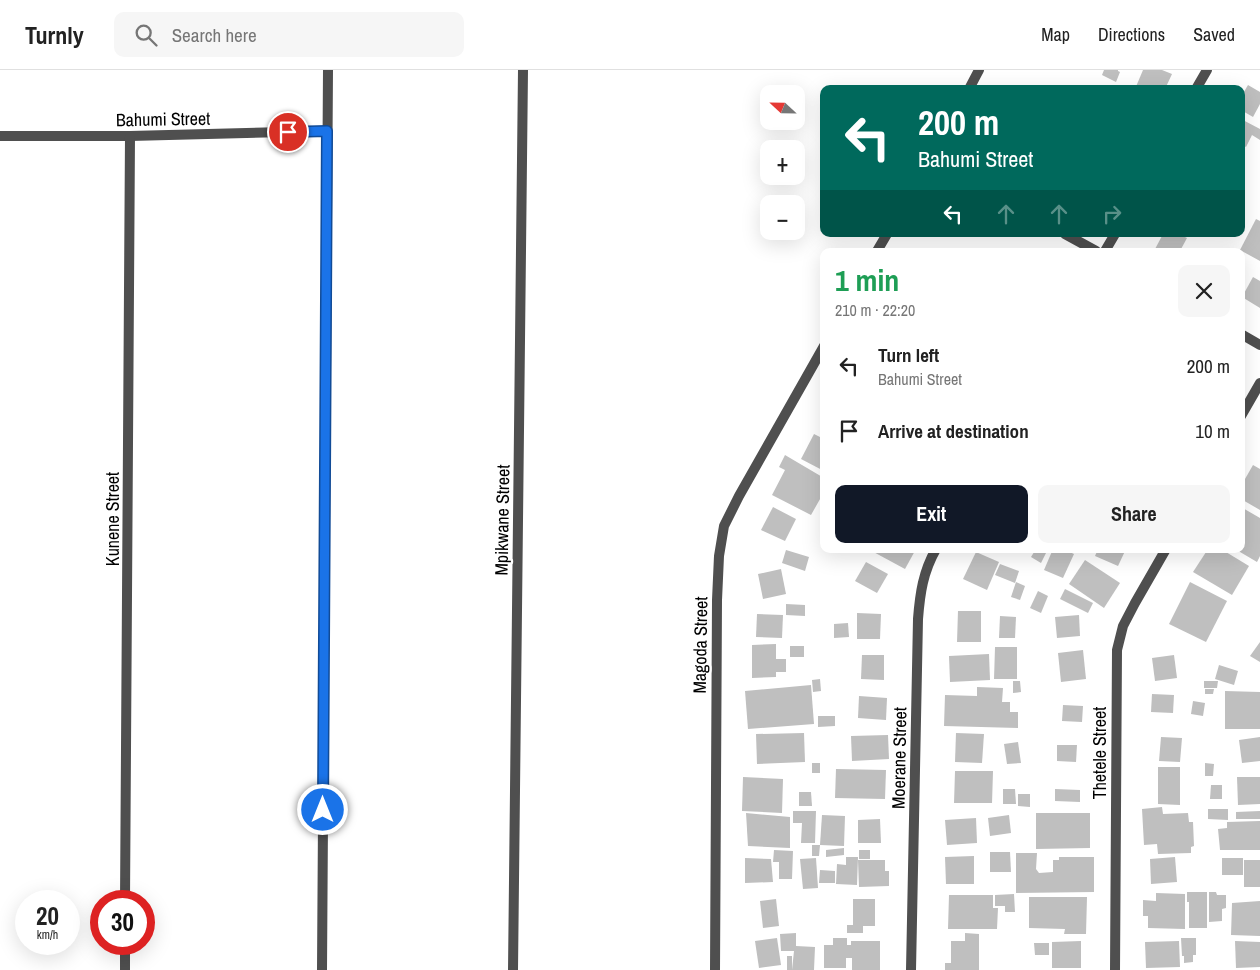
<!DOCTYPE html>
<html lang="en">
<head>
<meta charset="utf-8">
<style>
	:root { --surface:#fff; --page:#f6f6f6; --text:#222; --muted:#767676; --line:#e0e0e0; --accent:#111827 }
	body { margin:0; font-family:"Archivo Narrow",sans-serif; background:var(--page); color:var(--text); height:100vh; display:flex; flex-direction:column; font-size:19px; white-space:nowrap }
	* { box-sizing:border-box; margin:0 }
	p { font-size:16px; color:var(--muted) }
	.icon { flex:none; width:28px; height:28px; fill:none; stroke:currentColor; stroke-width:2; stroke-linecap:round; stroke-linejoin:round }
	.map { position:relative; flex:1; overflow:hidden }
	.sheet { position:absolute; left:820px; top:178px; width:425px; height:305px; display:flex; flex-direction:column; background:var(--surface); border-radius:10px; box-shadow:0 5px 20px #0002 }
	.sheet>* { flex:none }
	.guide { position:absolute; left:820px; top:15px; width:425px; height:152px; border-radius:10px; box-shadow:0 5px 20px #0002; background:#00695c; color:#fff; overflow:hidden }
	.needle { width:32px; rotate:292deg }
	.fabs { position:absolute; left:760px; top:15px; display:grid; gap:10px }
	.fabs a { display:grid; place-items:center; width:45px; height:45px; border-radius:10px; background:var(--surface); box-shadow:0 5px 20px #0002; font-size:25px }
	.speed { position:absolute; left:15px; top:820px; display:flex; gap:10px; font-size:25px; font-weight:700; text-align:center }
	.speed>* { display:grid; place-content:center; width:65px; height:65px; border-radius:50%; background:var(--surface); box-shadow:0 5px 20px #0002; line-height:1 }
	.speed small { font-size:12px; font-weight:400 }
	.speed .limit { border:8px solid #d22; background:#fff; color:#111 }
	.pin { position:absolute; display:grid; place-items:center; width:42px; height:42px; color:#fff; margin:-21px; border:2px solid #fff; border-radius:50%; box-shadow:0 1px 5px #0007 }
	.me { position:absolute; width:55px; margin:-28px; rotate:0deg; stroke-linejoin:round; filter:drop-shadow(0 0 4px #0008) }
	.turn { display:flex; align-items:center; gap:18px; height:105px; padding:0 15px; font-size:22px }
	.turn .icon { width:65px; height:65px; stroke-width:2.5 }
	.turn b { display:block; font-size:35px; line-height:42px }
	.lanes { display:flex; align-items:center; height:48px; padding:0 15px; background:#0003; justify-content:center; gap:25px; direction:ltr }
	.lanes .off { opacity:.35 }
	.round { display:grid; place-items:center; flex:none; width:52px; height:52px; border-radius:10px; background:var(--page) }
	.summary { display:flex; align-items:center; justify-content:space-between; height:85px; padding:0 15px }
	h1 { font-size:30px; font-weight:700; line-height:38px; color:#1e9e55 }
	.cta { display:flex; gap:10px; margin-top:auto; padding:10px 15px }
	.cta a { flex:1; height:58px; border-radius:10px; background:var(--accent); color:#fff; font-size:20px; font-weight:700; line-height:58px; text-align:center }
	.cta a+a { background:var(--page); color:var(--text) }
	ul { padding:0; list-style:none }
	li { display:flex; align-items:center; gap:15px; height:65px; padding:0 15px }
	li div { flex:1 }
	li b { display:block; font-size:19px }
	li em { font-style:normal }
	header { display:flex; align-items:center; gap:30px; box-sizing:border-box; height:70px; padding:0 25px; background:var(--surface); border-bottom:1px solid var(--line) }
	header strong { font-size:24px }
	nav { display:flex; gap:28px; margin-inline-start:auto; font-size:18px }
	.search { width:350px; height:45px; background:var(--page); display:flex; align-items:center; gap:12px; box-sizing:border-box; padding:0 18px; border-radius:10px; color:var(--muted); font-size:19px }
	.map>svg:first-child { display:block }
	.building { fill:#bfbfbf }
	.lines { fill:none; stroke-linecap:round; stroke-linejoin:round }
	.minor { stroke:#4f4f4f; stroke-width:10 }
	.route-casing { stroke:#114b97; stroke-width:12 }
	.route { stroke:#1a73e8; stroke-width:9 }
	.labels { text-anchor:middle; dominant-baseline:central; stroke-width:4.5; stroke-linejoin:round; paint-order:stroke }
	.street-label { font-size:18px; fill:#000; stroke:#fff }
</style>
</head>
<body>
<header>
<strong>Turnly</strong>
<div class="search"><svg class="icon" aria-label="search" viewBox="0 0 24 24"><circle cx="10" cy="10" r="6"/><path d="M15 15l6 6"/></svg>Search here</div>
<nav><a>Map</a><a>Directions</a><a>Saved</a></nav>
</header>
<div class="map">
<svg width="1260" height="900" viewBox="0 0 1260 900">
	<rect width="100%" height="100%" fill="#fff"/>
	<!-- building -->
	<g class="building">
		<path d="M1104 0H1118V1L1120 2 1116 12 1102 5Z"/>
		<path d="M1143 0H1162L1172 4 1165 19H1135Z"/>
		<path d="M1248 15 1260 22V34L1253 47 1241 40V27Z"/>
		<path d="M1241 49 1260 59V70L1252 65 1246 77 1241 74Z"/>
		<path d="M1256 149 1260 151V191L1240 180Z"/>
		<path d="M1163 164H1179L1187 168 1180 181H1154Z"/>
		<path d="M1253 207 1260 211V238L1242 227Z"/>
		<path d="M814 364 824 369V401L801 389Z"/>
		<path d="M785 385 824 408V422L811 445 772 425 785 400 779 397Z"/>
		<path d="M1253 395 1260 399V440L1241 429V416Z"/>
		<path d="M773 437 796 449 785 471 761 460Z"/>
		<path d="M1241 437 1260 448V486L1257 492 1235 479H1241Z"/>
		<path d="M868 479H916L905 499Z"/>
		<path d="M1036 479H1048L1041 493 1031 487Z"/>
		<path d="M1053 479H1063L1074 484 1063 508 1044 500Z"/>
		<path d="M1098 479H1126L1118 496 1095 486Z"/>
		<path d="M1208 479H1221L1249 496 1232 525 1193 502Z"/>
		<path d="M786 480 809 487 805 501 782 493Z"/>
		<path d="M976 482 999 492 987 520 963 509Z"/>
		<path d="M1085 490 1120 513 1104 538 1069 514Z"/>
		<path d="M866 492 888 504 877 523 855 511Z"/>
		<path d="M1000 494 1019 501 1015 513 995 505Z"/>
		<path d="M781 499 786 524 763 529 758 504Z"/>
		<path d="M1016 512 1025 516 1020 530 1011 527Z"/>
		<path d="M1190 512 1227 531 1206 572 1169 554Z"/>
		<path d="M1065 519 1093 533 1088 543 1060 529Z"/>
		<path d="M1038 521 1048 526 1041 543 1030 538Z"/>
		<path d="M786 534 805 535V546L786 545Z"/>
		<path d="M958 541H981V572H957Z"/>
		<path d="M857 543 881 544 880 569H857Z"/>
		<path d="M757 544 783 545 782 568 756 567Z"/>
		<path d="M1079 545 1080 566 1057 568 1055 547Z"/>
		<path d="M1000 546 1016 547 1015 568H999Z"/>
		<path d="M848 553 849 567 834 568V554Z"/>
		<path d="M1260 572V592L1250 586Z"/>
		<path d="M776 574V589H786V602H776V607L752 608V575Z"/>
		<rect x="790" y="576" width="14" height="11"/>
		<path d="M995 577H1017V609H994Z"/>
		<path d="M1083 580 1086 609 1061 612 1058 583Z"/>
		<path d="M989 584 990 610 950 612 949 586Z"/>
		<path d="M862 585H884V610L861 609Z"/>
		<path d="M1174 585 1177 608 1155 611 1152 588Z"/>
		<path d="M1219 595 1238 601 1234 615 1215 609Z"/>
		<path d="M820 609 821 621 813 622 812 610Z"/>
		<path d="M1013 611H1020L1021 622 1013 623Z"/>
		<path d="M1204 611H1218L1217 618H1204Z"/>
		<path d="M811 615 814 654 748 659 745 621Z"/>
		<path d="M977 617 1003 618 1002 632H1010V642H1018V658L944 656 945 625 977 626Z"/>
		<path d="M1205 619H1214L1213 624H1205Z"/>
		<path d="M1225 621 1260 622V659H1225Z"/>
		<path d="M1152 624 1174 625 1173 643 1151 642Z"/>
		<path d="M859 626 887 628 886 650 858 648Z"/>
		<path d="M1193 631 1205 633 1203 646 1191 644Z"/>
		<path d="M1063 635 1083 636 1082 652 1062 651Z"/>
		<path d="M818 646H835V656L818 657Z"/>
		<path d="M804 663 805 692 757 694 756 664Z"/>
		<path d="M956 663 984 664 982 693 955 692Z"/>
		<path d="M888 665 889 689 852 691 851 666Z"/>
		<path d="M1161 667 1182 668 1180 692 1159 691Z"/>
		<path d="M1260 667V691L1242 693 1239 670Z"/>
		<path d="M1018 672 1021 693 1007 694 1004 674Z"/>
		<path d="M1057 675H1077L1076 692 1057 691Z"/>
		<rect x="812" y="693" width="8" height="10"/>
		<path d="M1205 693 1214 694 1213 706H1205Z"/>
		<path d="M1158 697H1180V735L1158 734Z"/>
		<path d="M836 699 886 700 885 729 835 728Z"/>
		<path d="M955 701H993L992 733H954Z"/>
		<path d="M743 707 783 709 782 743 742 741Z"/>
		<path d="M1237 707H1260V734L1238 735Z"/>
		<path d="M1211 715H1222V729H1210Z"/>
		<path d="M1003 719H1015L1016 734H1003Z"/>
		<path d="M1055 719 1080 720V732L1055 731Z"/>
		<path d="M799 722H811L812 736H799Z"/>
		<path d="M1018 724H1030V737L1018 736Z"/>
		<path d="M1162 737 1163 744 1188 743 1189 752H1193L1194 776 1191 777V783L1158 784 1157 774 1144 775 1142 739Z"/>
		<path d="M1208 739H1228V750L1208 749Z"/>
		<path d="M793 741H816L815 773H801L802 753H793Z"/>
		<path d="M1260 741V749H1236V742Z"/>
		<path d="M746 743 790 747V778L748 776Z"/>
		<path d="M1036 743H1090V778L1036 779Z"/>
		<path d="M822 745 845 746 844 776 820 775Z"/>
		<path d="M1009 745 1011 763 990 766 988 748Z"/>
		<path d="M976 748 977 773 947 775 945 750Z"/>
		<path d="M880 749 881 773H858V750Z"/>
		<path d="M1260 751V780H1220L1218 759 1227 758V752Z"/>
		<path d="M812 775H820L819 786H812Z"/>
		<path d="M844 778V785L826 787V780Z"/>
		<path d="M774 780 793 781 792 809H779V792H773Z"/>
		<rect x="859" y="780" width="11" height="9"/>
		<path d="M990 782H1010L1011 802H990Z"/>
		<path d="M1016 783H1037L1036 799 1039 803 1053 802V790H1059V787H1094V822L1016 823Z"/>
		<path d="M974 786V814H946L945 787Z"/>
		<path d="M846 787H858L857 815 836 814 837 794 846 795Z"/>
		<path d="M1175 787 1177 812 1151 814 1150 789Z"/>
		<path d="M745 788 771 789 773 812 745 813Z"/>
		<path d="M816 788 818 818 803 819 800 789Z"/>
		<rect x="1222" y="788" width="21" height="17"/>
		<path d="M858 790H885V801H889V816L859 817Z"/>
		<rect x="1244" y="790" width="16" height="27"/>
		<path d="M820 800 835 801V813H819Z"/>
		<path d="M1187 822H1207V858H1189V832H1187Z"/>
		<path d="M1209 822H1216L1217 825H1226V838L1222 839V851L1209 852Z"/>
		<path d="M1156 823 1185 824V859L1148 858V846H1143V830L1156 831Z"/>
		<path d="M1014 824 1015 842H1005V836H995V825Z"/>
		<path d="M949 825H993V838H998L997 859H948Z"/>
		<path d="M1029 827H1087L1086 864H1064L1065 859 1029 858Z"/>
		<path d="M776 829 779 856 763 858 760 831Z"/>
		<path d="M853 829H875V856H863V863H847V855H853Z"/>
		<path d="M1260 831V866L1231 865 1232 833Z"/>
		<path d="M796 863V876L815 877 814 900H792L794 881H781L780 864Z"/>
		<path d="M965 863 979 864V900H945V893H951V871H965Z"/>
		<path d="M777 868 781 895 759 898 755 871Z"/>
		<path d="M833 868H847V875H851V871H880V900H852V888H846V898H824V875H833Z"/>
		<path d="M1181 868H1196V885H1193V892L1184 893V886H1182Z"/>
		<path d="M1081 871V898H1052V872Z"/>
		<path d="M1179 871 1180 897 1146 898 1145 872Z"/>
		<path d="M1235 871 1260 872V897L1236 898Z"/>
		<path d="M1034 873H1049V885H1035Z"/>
		<rect x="787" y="886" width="5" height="14"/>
	</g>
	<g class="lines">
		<!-- minor -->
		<g class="minor">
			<path d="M969 19 979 0"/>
			<path d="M1196 19 1207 0"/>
			<path d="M0 66H130L327 61"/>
			<path d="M1065 164 1096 181"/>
			<path d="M877 181 887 164"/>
			<path d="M1105 181 1115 164"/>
			<path d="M1241 264 1260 275"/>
			<path d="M1241 346 1260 313"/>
			<path d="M125 831 130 66"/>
			<path d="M125 900V874"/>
			<path d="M322 900 328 0"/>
			<path d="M513 900 523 0"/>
			<path d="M715 900 717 530 719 486 724 456 739 426 824 276"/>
			<path d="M911 900 918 549C920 523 923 502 936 479"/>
			<path d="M1115 900 1117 580 1123 556 1135 533 1166 479"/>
		</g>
	</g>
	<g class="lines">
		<!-- route casing -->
		<g class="route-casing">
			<path id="route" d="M288 62 327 61 323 740"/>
		</g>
		<!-- route -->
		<use href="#route" class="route"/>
	</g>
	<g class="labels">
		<!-- street labels -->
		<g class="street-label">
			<text transform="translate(163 49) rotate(-1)">Bahumi Street</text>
			<text transform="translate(112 449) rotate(-90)">Kunene Street</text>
			<text transform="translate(502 450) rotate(-89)">Mpikwane Street</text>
			<text transform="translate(700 575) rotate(-89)">Magoda Street</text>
			<text transform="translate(1099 683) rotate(-90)">Thetele Street</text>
			<text transform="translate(899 688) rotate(-89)">Moerane Street</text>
		</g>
	</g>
</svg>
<div class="fabs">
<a><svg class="needle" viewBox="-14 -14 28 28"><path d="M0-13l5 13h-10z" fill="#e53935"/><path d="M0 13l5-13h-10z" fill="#767676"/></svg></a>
<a>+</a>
<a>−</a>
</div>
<div class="speed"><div>20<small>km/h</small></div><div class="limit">30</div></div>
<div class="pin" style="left:288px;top:62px;background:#d93025"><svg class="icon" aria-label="arrive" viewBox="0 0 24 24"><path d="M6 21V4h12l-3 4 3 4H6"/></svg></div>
<svg class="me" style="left:323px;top:740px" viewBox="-20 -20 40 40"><circle r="17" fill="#1a73e8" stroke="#fff" stroke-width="3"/><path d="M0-11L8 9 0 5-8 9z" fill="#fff"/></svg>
<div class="guide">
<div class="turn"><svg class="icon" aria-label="left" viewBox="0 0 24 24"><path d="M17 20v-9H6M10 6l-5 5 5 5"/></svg><div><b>200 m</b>Bahumi Street</div></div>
<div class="lanes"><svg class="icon" aria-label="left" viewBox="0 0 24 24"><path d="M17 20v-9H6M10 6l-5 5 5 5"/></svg><svg class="icon off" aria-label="ahead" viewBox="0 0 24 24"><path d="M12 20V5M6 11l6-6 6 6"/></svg><svg class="icon off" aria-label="ahead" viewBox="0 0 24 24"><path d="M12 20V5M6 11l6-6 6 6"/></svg><svg class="icon off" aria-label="right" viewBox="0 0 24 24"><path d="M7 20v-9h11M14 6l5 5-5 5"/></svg></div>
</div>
<section class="sheet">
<div class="summary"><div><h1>1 min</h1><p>210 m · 22:20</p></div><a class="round"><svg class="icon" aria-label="close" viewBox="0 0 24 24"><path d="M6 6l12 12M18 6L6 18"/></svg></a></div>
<ul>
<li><svg class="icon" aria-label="left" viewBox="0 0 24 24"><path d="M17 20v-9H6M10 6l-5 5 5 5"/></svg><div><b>Turn left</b><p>Bahumi Street</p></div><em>200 m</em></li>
<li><svg class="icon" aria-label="arrive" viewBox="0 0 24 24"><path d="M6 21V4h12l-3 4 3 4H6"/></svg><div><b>Arrive at destination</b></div><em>10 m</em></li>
</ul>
<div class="cta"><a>Exit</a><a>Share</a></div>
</section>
</div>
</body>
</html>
